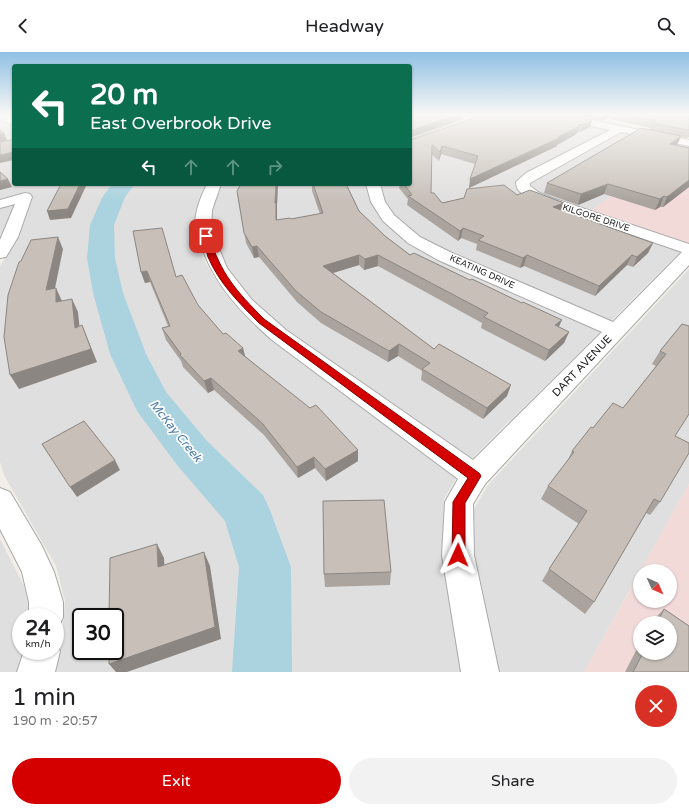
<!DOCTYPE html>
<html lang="en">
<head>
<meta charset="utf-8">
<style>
	:root { --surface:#fff; --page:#f2f2f2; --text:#202124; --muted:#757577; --accent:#d40000 }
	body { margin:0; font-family:"Varela Round",sans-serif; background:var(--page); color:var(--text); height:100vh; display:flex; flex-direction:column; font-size:15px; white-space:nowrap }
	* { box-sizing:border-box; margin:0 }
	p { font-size:13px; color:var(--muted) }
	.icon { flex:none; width:22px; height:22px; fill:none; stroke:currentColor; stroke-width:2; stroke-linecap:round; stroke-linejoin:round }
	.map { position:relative; height:620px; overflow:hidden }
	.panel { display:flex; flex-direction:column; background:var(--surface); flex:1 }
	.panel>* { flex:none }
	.top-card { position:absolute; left:12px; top:12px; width:400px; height:122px; border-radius:4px; box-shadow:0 1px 3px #0004; background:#0b6e4f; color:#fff; overflow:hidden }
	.needle { width:26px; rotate:135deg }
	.tools { position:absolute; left:633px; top:512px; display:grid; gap:8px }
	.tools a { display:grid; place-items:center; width:44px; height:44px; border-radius:50%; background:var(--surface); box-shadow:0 1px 3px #0004; font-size:20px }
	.speed { position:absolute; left:12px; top:556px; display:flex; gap:8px; font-size:20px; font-weight:700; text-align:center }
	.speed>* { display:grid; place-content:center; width:52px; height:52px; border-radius:50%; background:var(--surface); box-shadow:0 1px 3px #0004; line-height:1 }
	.speed small { font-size:10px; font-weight:400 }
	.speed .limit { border:2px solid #111; border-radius:6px; background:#fff; color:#111 }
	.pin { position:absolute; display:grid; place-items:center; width:34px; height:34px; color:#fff; margin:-17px; border-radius:8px; box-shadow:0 2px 6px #0006 }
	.me { position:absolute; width:44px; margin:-22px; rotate:1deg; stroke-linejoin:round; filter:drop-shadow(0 0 3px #0008) }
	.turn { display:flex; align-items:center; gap:14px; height:84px; padding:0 12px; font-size:18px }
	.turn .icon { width:52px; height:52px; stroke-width:2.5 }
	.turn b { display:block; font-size:28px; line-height:34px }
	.lanes { display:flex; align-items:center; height:38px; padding:0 12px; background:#0003; justify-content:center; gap:20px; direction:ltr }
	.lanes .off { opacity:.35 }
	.round { display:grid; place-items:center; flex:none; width:42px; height:42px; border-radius:21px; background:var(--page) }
	.head { display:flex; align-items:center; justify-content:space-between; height:68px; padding:0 12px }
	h1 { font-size:24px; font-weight:600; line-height:30px }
	.cta { display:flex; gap:8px; margin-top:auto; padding:8px 12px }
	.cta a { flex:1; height:46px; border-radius:24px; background:var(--accent); color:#fff; font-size:16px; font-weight:600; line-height:46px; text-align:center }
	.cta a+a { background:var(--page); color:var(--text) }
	header { display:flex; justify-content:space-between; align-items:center; height:52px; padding:0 12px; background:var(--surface); font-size:18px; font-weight:600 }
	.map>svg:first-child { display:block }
	.residential { fill:#e0dfdf; fill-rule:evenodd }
	.commercial { fill:#f2dad9; fill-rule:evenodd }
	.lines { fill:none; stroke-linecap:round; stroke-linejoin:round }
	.river { fill:#aad3df; fill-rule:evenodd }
	.minor-casing { stroke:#a9a9a9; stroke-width:2 }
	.minor { fill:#fff; fill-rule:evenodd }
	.wall { fill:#aba49e }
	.shaded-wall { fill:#8b8681 }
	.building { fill:#c7bfb8; stroke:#8b8681 }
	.route { fill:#d40000; stroke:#8a0000 }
	.labels { text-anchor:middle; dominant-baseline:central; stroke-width:3.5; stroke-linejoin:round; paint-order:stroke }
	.far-street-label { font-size:9px; fill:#222; stroke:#fff }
	.street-label { font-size:11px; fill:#222; stroke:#fff }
	.water-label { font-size:12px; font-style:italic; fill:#4a7aab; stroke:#fff }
</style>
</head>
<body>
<header><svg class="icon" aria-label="back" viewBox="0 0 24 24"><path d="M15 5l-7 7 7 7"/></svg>Headway<svg class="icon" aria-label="search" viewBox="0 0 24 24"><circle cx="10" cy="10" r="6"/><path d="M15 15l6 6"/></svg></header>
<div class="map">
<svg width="689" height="620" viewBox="0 0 689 620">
	<rect width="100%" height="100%" fill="#f2efe9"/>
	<!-- residential -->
	<g class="residential">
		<path d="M470 63H547L611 77 525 122 516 129V135L527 144 682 198 610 270 449 201 420 186 395 165 385 150 379 132H410V95L475 66Z"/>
		<path d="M0 66 14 76V89L0 92Z"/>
		<path d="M622 79 689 93V94L683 93 589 160 551 148 530 137V132L538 126Z"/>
		<path d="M14 93V132H207L201 146 195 174 203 206 214 225 230 248 253 273 271 287 457 425 444 447 443 499 461 620H55L61 595 65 549 56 514 5 425 0 410V214L19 184 32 145 23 143 0 149V96ZM81 565H115V599H81Z"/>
		<path d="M221 132H366L371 151 381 167 392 177 407 189 602 278 470 408 286 279 270 265 246 243 230 221 220 203 210 173 215 146Z"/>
		<path d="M16 151 0 189V155Z"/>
		<path d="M689 217V432L584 620H498L475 506 474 457 488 433Z"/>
		<path d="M0 487 24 534 30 559 29 565H21V599H24L18 620H0Z"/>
	</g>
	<!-- commercial -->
	<g class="commercial">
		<path d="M683 93 689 94V193L589 160Z"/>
		<path d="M689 432V620H584L640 520V549H670V519H640ZM640 571H670V601H640Z"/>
	</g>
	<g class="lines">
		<!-- river -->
		<path class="river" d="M112 132H135L125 145 114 173 115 206 123 241 146 302 166 340 207 389 263 443 270 458 291 515 292 620H232L239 515 225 469 177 413 137 359 110 302 93 241 87 206 90 173 103 144Z"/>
		<!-- minor casing -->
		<g class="minor-casing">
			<g id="minor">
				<path d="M0 63H7L14 67V74L0 67Z"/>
				<path d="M460 63H474L475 69 474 71 410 95V88L465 67Z"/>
				<path d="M549 63H567L689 88V94L621 80 530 131V134L538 140 552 146 689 192V213L485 432 473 452 474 503 499 620H461L442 503 445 450 458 427 272 288C241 261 214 232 201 193 199 187 195 180 195 173 195 159 201 144 207 132H221L212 158 211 177 227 216 252 248 286 278 473 408 602 280 438 208 408 191 383 169 371 150 366 132H380L385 150 394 163 420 185 450 200 613 270 682 200 542 152C532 147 516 143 516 130L526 121 610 78 554 66Z"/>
				<path d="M25 141 30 142 32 145 18 185 6 205 0 206V188L15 152 0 156V148Z"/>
				<path d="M0 436 10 440 42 494 54 520 63 550V565L58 577 55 579V565H29V550L22 520 0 477Z"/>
				<path d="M55 587 60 599 55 620H17L24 599H55Z"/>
			</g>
		</g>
		<!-- minor -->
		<use href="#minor" class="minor"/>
	</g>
	<!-- wall -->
	<g class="wall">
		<path d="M475 63H568L590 75 580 80H578L575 83 557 93V94L469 136 475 112 441 102 439 109 431 102V141L442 151 517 143 564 151 562 158 653 191 648 201 633 215 627 213 595 244 524 214 520 216 476 198 477 192 461 186 458 189 407 153 408 147 399 136 400 132H410L411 88 476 65Z"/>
		<path d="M573 63H689V85L687 86 681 85 677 93 689 135 663 155H660L655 158 604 142 578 153 544 141 547 131 649 78 650 76 607 66 603 69Z"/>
		<path d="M241 132H286H278L277 152V168L291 167 320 162 312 139V132H347V133L359 159 385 184 410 203 569 280 564 291 545 309 481 276 482 271 378 214 364 218 359 213 333 221 434 297 507 344 483 367 421 328 422 319 398 304 388 310 321 271 297 250 259 205 254 206 246 191 237 139Z"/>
		<path d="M141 220 176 225 198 253 223 282 243 296 245 304 358 398V409L326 429 315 416 298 426 264 383 214 338 208 341 183 315 181 309 166 288 162 276 168 274 150 230 145 231Z"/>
		<path d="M682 272 675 384 660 450 650 463 646 461 594 550 585 562 542 529 549 517 579 472 541 447 548 434 567 410 572 399 593 376 623 356 656 314 652 312 660 299Z"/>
		<path d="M391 520 390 533 325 535 324 522Z"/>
		<path d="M664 557 689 574V573V620H625L640 591V601H670V571H650Z"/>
	</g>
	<!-- shaded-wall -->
	<g class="shaded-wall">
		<path d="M454 63H463L462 67 410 86V79Z"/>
		<path d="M605 63H608L607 66 603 69Z"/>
		<path d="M592 68 590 75 580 80 583 73Z"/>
		<path d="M580 72 578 80 575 83 557 93V94L469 136 470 127 558 85Z"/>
		<path d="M4 81 7 88 0 90V82Z"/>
		<path d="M681 84 677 93 670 92Z"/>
		<path d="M442 94 441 102 439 109 440 100Z"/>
		<path d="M14 100V108L0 111V103Z"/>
		<path d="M8 127 12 135 0 138V129Z"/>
		<path d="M689 128V135L663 155 667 145Z"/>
		<path d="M80 132H87L71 166 50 168 47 159Z"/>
		<path d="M276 132H278L277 152V178L275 151Z"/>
		<path d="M608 132 604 142 578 153 581 142Z"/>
		<path d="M664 144 660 155 655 158 660 147Z"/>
		<path d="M564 151 561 160 553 155Z"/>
		<path d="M463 176 461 186 458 189 460 179Z"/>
		<path d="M58 185 63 197 52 251 46 238Z"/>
		<path d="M653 191 648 201 633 215 637 205Z"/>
		<path d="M257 194 259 205 254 206 252 195Z"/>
		<path d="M359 203V213L323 224V214Z"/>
		<path d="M378 203V214L364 218 365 207Z"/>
		<path d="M527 203 524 214 520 216 523 206Z"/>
		<path d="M632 203 627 213 595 244 599 234Z"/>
		<path d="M147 219 150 230 145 231 141 220Z"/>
		<path d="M56 236 62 249 63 263 56 250Z"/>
		<path d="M72 247 78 260 81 289 75 276Z"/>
		<path d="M562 268 557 279 555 273Z"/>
		<path d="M82 273 97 310 19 337 10 323Z"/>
		<path d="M569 280 564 291 545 309 549 298Z"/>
		<path d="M399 292 398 304 388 310 389 299Z"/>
		<path d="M243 296 246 308 238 299Z"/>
		<path d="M211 326 214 338 208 341 204 329Z"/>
		<path d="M511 333 507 344 483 367 487 356Z"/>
		<path d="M358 398V409L326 429 325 417Z"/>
		<path d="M314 405 315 416 298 426 297 415Z"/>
		<path d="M115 408 120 418 77 445 70 435Z"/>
		<path d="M157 492 164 506 165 528 158 515Z"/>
		<path d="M204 500 210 514 221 587 127 620H116L109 612Z"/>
	</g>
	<!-- building -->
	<g class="building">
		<path d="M410 63H454L410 79V80Z"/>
		<path d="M477 63H568L592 68 583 73 580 72 578 75 558 85 559 86 470 127 478 104 442 94 440 100 432 93 431 141H434L442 151 464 146 467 137 504 133 517 143 530 138 564 151 553 155 653 191 637 205 632 203 599 234 527 203 523 206 478 188 484 184 463 176 460 179 408 144 412 143 404 132H410V87L411 88 476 65Z"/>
		<path d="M627 63H689V78L652 71 656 69Z"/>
		<path d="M641 76 681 84 670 92 689 96V128L667 145 664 144 660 147 608 132 581 142 547 131Z"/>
		<path d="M0 78 4 81 0 82Z"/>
		<path d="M12 87 14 88V100L0 103V90L11 88Z"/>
		<path d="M0 120 8 127 0 129Z"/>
		<path d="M61 132H80L68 157 47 159Z"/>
		<path d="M241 132H276L275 151 276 150V168L290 166 291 167 323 161 313 132H346L359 159 385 184 410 203 414 201 470 228 472 227 522 251 523 250 562 268 555 273 569 280 549 298 484 265 488 261 378 203 365 207 359 203 323 214 434 297 439 292 511 333 487 356 422 317 430 311 399 292 389 299 321 260 296 239 257 194 252 195 244 181 237 139Z"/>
		<path d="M162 176 176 225 182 223 198 253 223 282 226 281 243 296 238 299 310 356 316 353 358 398 325 417 314 405 297 415 262 371 211 326 204 329 180 303 181 302 162 276 170 274 147 219 141 220 133 179Z"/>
		<path d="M58 185 46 238 56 236V250L72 247 75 276 82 273 91 297 10 323 4 285 8 243 19 210 21 209 31 188Z"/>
		<path d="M682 272 689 274V362L675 384 689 391V401L660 450 654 447 594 550 549 517 587 459 548 434 574 400 572 399 591 375 593 376 613 351 623 356 666 302 660 299Z"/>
		<path d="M84 369 115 408 70 435 42 392Z"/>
		<path d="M384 448 391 520 324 522 323 449Z"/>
		<path d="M157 492 158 515 204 500 215 575 109 612V599H115V565H109L110 506Z"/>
		<path d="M664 557 689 574V620H633L643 601H670V571H657Z"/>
	</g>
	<!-- sky -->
	<linearGradient id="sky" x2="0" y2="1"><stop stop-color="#8fc0e4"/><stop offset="0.42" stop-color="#f9f8f5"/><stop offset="1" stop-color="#f9f8f5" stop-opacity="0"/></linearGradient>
	<rect width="689" height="149" fill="url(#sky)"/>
	<!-- route -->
	<path class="route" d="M203 182 209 184C221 222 236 239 264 267L479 421 481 424 465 451V503L463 507 458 509 454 507 452 503 453 450 468 426 259 271C239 251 219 231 208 205 206 198 204 191 202 184Z"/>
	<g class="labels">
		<!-- far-street labels -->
		<g class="far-street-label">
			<text transform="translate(596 166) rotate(18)">KILGORE DRIVE</text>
			<text transform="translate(482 220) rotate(24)">KEATING DRIVE</text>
		</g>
		<!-- street labels -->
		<g class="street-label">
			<text transform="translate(582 314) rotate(-46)">DART AVENUE</text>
		</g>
		<!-- water labels -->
		<g class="water-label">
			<text transform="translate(176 379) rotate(51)">McKay Creek</text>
		</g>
	</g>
</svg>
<div class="tools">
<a><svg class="needle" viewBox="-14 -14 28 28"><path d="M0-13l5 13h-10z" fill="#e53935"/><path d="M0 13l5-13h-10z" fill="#757577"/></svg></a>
<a><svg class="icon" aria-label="layers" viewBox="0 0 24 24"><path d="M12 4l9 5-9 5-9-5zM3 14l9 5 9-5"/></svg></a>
</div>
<div class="speed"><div>24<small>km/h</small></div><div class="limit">30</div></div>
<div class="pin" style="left:206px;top:184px;background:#d93025"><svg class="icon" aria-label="arrive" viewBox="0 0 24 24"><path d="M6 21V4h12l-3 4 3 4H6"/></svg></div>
<svg class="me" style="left:458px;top:503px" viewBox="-20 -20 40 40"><path d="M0-17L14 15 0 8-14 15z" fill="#d40000" stroke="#fff" stroke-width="4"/></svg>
<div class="top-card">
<div class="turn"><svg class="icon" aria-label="left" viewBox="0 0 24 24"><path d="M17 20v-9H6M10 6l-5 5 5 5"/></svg><div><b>20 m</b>East Overbrook Drive</div></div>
<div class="lanes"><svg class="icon" aria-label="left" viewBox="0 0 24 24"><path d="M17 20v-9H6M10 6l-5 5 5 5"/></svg><svg class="icon off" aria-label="ahead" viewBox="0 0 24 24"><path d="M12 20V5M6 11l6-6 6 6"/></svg><svg class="icon off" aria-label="ahead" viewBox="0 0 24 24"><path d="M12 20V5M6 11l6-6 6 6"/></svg><svg class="icon off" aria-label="right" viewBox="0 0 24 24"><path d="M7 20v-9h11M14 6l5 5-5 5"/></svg></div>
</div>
</div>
<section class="panel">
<div class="head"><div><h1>1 min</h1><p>190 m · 20:57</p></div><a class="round" style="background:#d93025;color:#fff"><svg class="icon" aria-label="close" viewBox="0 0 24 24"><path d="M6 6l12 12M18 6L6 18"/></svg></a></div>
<div class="cta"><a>Exit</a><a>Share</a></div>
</section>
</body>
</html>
